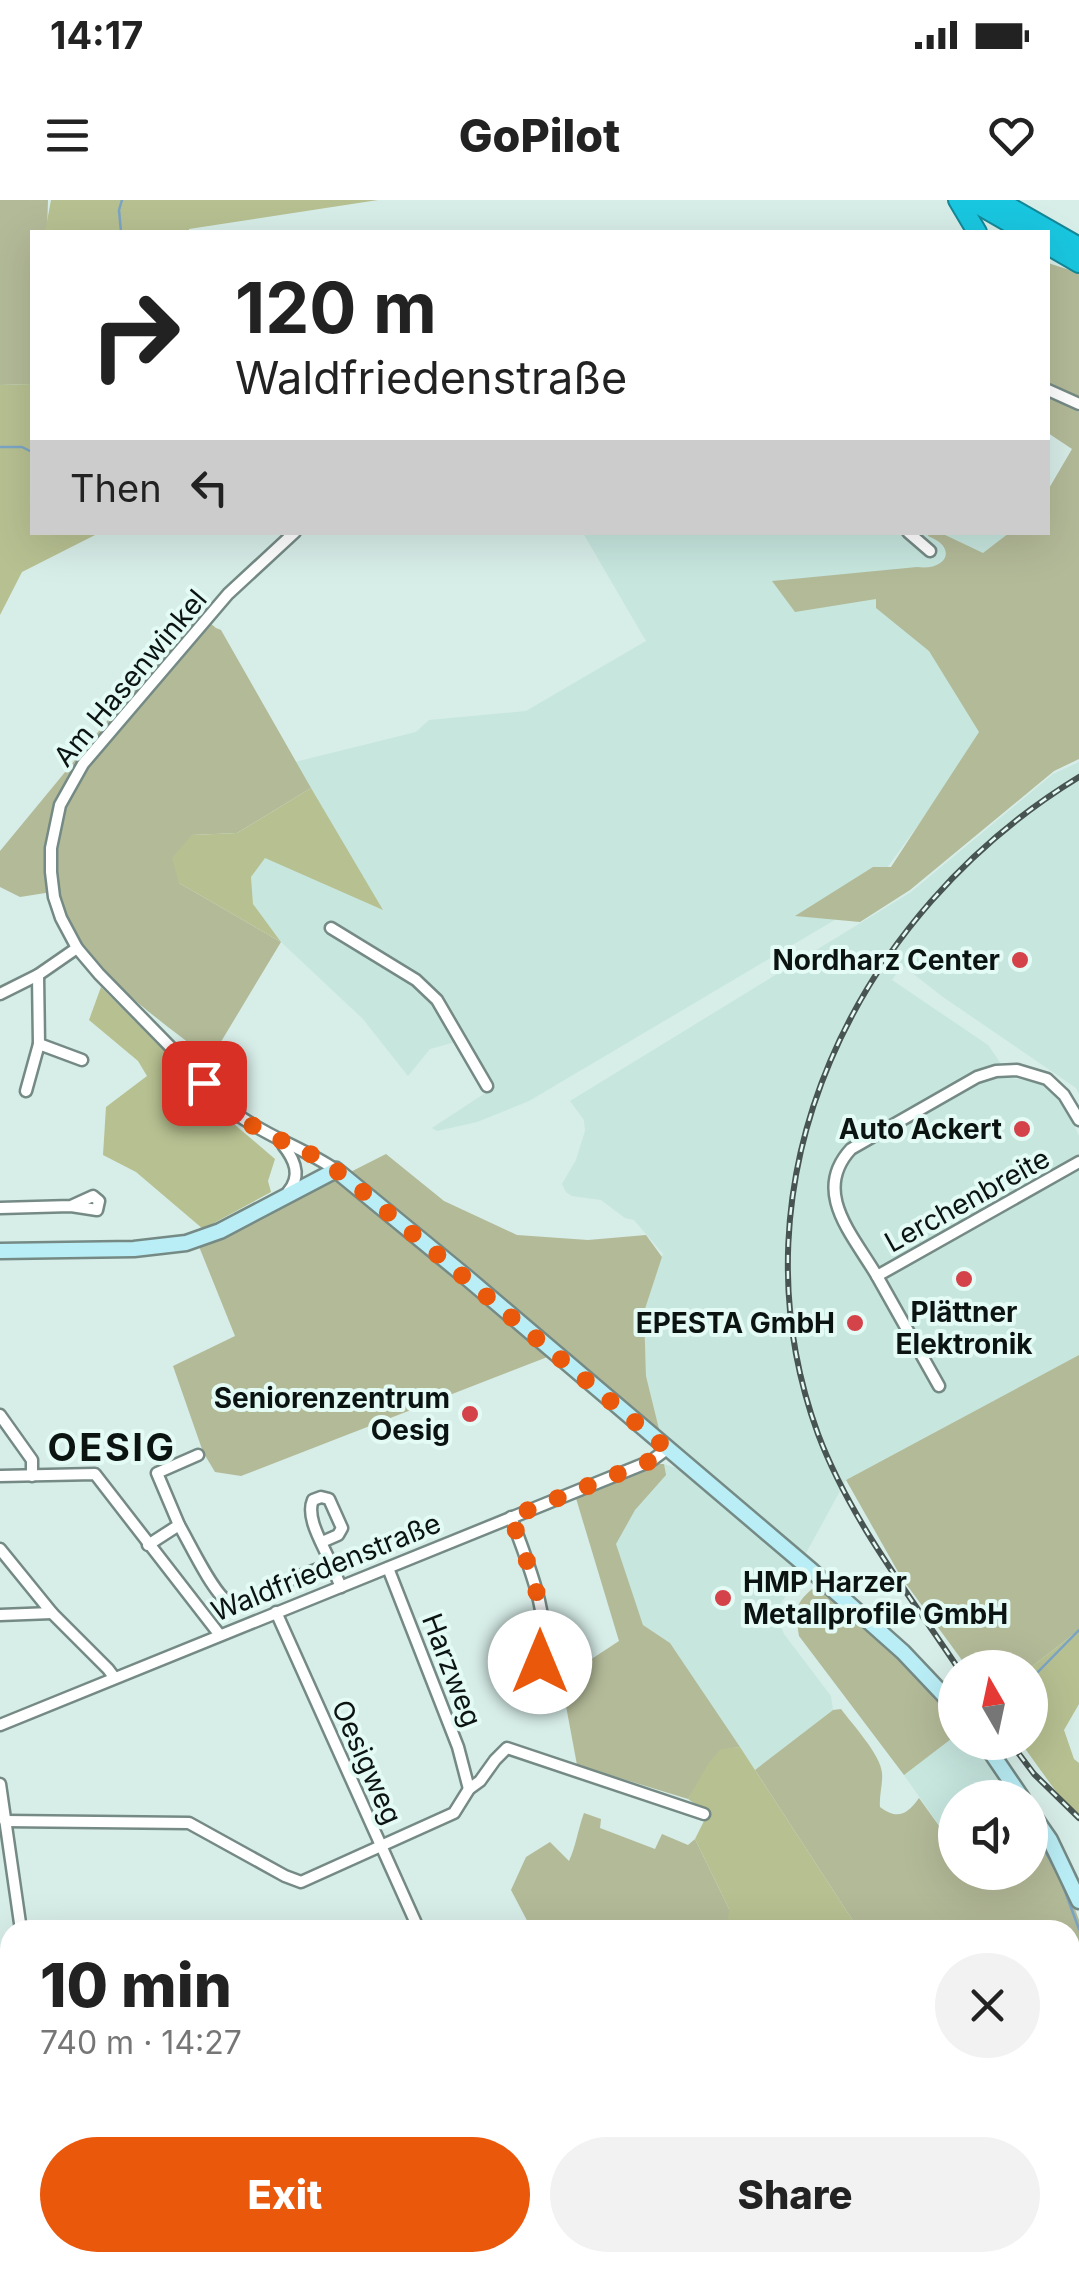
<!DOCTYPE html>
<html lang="en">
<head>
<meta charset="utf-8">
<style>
	:root { --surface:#fff; --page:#f2f2f2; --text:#222; --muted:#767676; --accent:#ea580c }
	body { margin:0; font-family:Inter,sans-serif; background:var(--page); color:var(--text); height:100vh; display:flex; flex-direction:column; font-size:38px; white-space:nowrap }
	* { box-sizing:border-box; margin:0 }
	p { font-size:32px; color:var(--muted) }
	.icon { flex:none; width:55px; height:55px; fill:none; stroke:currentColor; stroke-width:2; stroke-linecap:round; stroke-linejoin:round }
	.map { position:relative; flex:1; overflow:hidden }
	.drawer { position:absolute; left:0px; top:1720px; width:1080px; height:352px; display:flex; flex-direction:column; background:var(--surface); border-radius:30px 30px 0 0; box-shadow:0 10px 40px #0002 }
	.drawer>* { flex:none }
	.top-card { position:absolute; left:30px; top:30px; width:1020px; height:305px; border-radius:0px; box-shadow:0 10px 40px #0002; background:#fff; color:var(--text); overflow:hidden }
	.needle { width:65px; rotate:351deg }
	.controls { position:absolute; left:938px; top:1450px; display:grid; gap:20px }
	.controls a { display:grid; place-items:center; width:110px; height:110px; border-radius:50%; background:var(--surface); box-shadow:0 10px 40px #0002; font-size:50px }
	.pin { position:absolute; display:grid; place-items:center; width:85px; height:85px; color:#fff; margin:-42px; border-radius:20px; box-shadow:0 5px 15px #0006 }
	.me { position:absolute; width:110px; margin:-55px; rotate:0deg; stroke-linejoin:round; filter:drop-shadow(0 0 8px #0008) }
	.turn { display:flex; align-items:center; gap:35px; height:210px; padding:0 40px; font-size:45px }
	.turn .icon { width:130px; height:130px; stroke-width:2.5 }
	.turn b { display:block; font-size:70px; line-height:85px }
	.then { display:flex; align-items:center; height:95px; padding:0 40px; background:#0003; gap:20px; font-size:38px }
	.round { display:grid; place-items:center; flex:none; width:105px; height:105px; border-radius:52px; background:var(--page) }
	.summary { display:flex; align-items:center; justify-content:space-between; height:170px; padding:0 40px }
	h1 { font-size:60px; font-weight:800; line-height:75px }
	.action { display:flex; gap:20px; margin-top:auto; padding:20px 40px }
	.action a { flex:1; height:115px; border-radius:60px; background:var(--accent); color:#fff; font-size:40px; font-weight:800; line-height:115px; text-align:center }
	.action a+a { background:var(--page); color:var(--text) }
	.status { display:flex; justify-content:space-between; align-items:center; height:70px; padding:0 50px; background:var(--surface); direction:ltr }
	.status svg { height:28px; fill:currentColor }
	header { display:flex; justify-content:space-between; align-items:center; height:130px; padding:0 40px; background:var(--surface); font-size:45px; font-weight:800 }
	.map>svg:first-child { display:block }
	.built { fill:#c6e6de }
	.green { fill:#b3ba98 }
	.forest { fill:#b7c091 }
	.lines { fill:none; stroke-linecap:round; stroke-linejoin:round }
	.stream { stroke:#7ba4c4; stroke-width:2.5 }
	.street-casing { stroke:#758a85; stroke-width:15 }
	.secondary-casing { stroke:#758a85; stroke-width:19 }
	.highway-casing { stroke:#148898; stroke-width:22 }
	.street { stroke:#fff; stroke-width:10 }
	.secondary { stroke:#baeef6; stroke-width:14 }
	.highway { stroke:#19c7e0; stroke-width:18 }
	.rail-casing { stroke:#485451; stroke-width:6 }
	.rail { stroke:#e4fbf5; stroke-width:2.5; stroke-dasharray:8; stroke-linecap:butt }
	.route { stroke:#ea580c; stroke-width:18; stroke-dasharray:0 32.4 }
	.poi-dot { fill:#d34349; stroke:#e4fbf5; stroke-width:4 }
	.labels { text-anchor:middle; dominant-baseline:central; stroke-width:8; stroke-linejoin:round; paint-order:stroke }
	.street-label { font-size:28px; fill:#0c1412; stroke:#e4fbf5 }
	.poi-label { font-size:28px; font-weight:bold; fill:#0c1412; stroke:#e4fbf5; text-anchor:end }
	.district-label { font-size:38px; font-weight:bold; letter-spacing:2.5px; fill:#0c1412; stroke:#e4fbf5 }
</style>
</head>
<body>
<div class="status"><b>14:17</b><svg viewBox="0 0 49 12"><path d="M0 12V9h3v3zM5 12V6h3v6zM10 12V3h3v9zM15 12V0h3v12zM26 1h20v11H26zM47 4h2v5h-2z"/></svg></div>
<header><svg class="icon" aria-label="menu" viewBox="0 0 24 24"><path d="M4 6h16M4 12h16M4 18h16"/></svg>GoPilot<svg class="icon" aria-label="heart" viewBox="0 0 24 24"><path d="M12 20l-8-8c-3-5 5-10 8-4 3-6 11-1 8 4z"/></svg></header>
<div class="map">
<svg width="1079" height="2072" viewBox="0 0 1079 2072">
	<rect width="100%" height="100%" fill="#d7ede8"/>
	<!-- built -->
	<g class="built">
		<path d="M583 333H1012L985 532 874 686 833 721 529 901 477 922 437 931 432 928 496 886 466 839 430 849 408 876 363 819 281 742 253 704 251 677 265 657 381 709 295 562 416 532 429 520 526 511 646 441Z"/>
		<path d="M1079 562V894L1076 888 943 797 902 765 892 780 988 845 1011 878 1034 881 1053 892 1072 921 1079 936V1155L846 1280 805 1355 660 1233 646 1176 644 1112 663 1054 634 1020 625 1018 601 1000 572 996 566 992 562 984 576 960 585 931 584 920 570 901 911 692 1053 574Z"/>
		<path d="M664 1264 676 1268 704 1288 796 1365V1379L780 1405 779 1421 784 1434 831 1496 833 1510 755 1570 670 1443 643 1425 615 1343 635 1310 665 1275Z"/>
		<path d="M955 1536V1542L977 1543 1016 1597 955 1598V1648L904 1575Z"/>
		<path d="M1079 1771V1989L1070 1995V1778Z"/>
		<path d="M1070 2028 1079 2030V2072H894L884 2063 1070 2062Z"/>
	</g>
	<!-- green -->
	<g class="green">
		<path d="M0 0H48L47 32H32V184L0 185Z"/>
		<path d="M1048 63 1079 73V198L1048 182Z"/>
		<path d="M1048 196 1079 212V559L1054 571 910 690 860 722 795 716 873 667H891L979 532 929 451 876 408V399L795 412 772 381 917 367C946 371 959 348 928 336L929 333H941L983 353 1009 333 1048 332V290L1072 249 1048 233Z"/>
		<path d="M197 412 216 428 221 430 311 588 237 633 192 635 179 683 281 742 210 860C152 812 77 768 58 691L20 697 0 687V651Z"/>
		<path d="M386 954 444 1001 517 1035 588 1040 646 1035 662 1057 644 1112 646 1176 660 1233 550 1156 241 1276 215 1272 203 1252 173 1166 235 1136 198 1044 234 1031Z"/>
		<path d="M1079 1155V1430L1030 1468 967 1467 901 1377 846 1280Z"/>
		<path d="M655 1264H664L666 1275 635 1310 616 1344 643 1425 670 1443 740 1547 721 1550 688 1599 577 1565 561 1479 619 1441 575 1295Z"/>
		<path d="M812 1389 828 1393 911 1468 955 1514V1520L948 1527 955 1536 904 1575 799 1436C796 1413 793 1405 812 1389Z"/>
		<path d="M841 1509C852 1524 881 1555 882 1573 883 1584 879 1595 880 1607 897 1620 907 1615 919 1598L955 1648V1672H1030V1620L1062 1674 1079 1720V1771L1070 1778V1730H859L755 1570 833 1510Z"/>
		<path d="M584 1613 601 1619 600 1628 655 1649 662 1634 688 1645 695 1639 729 1709V1722L711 1730H532L511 1690 526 1657 550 1642 569 1661C576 1646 578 1629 584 1613Z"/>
	</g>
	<!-- forest -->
	<g class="forest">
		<path d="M51 0H378L189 29V32H45Z"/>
		<path d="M32 184V332L99 333 22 372 0 415V185Z"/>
		<path d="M311 588 383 710 265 658 251 677 253 704 281 742 179 683 172 658 192 635 237 633Z"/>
		<path d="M101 787 200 887 221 913 275 959 268 981 271 992 203 1029 136 972 103 955 106 907 147 876 138 861 89 820Z"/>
		<path d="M1079 1430V1504L1064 1530 1074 1559 1079 1563V1614L1060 1597 1021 1543 1030 1542V1468Z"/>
		<path d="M740 1547 859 1730H711L728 1722 729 1709 695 1639 708 1613 688 1599 708 1564 721 1549Z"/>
		<path d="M0 1807 10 1811V2062H377L393 2072H0Z"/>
		<path d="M876 2062 885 2072H646L640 2063Z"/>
	</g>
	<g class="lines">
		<!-- stream -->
		<g class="stream">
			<path d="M121 32 119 10 122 0"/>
			<path d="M0 247H22L32 252"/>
			<path d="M1030 1480 1079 1430"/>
			<path d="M1003 1582 1013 1598"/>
			<path d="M1030 1624 1060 1678 1079 1729"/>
		</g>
		<!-- street casing -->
		<g class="street-casing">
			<g id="street">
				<path d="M1048 190 1079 204"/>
				<path d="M295 332 228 394 83 564 60 605 51 648V672L54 697 61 718 77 748 99 774 235 913C267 937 304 948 336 970"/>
				<path d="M908 332 930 351"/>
				<path d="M331 728 416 780 437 800 487 886"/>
				<path d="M38 775 39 844 82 860"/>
				<path d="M0 794 38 775 77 748"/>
				<path d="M26 891 39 844"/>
				<path d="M1079 920 1064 895 1047 879 1017 870 996 871 977 877 851 949C811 992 853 1035 877 1076L1079 962"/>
				<path d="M283 945C295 960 302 976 288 992"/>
				<path d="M0 1008 71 1006 97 1010 99 1001 93 996 71 1006"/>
				<path d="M877 1076 939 1186"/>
				<path d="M0 1215 32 1260V1276"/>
				<path d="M0 1276 95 1274 219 1434"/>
				<path d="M179 1325C189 1342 212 1391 227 1401 233 1405 236 1403 243 1403L297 1377 331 1364 341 1387"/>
				<path d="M322 1342 338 1335 342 1328 329 1299 321 1297 313 1300C305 1318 324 1346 331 1364"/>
				<path d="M148 1345 179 1325 157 1273 198 1255"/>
				<path d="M0 1349 52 1413 108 1469 114 1477"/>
				<path d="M388 1368 458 1547 469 1589"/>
				<path d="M276 1412 419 1730"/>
				<path d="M0 1415 52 1413"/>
				<path d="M504 1478 535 1466 540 1462C554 1420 525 1357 511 1317"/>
				<path d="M0 1525 651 1261 667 1249"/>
				<path d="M0 1584 21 1730"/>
				<path d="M5 1621 189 1623 285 1676 301 1682 454 1613 469 1589 480 1581 495 1560 507 1548 704 1614"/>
				<path d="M497 2062V2068L519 2069 563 2065 581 2072"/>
			</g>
		</g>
		<!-- secondary casing -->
		<g class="secondary-casing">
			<g id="secondary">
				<path d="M0 1051 134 1049 186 1043 220 1031 336 970 465 1076 812 1371 903 1452 955 1507"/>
				<path d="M984 1542 1022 1598"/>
				<path d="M1030 1611 1050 1640 1079 1701"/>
			</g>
		</g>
		<!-- highway casing -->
		<g class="highway-casing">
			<g id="highway">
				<path d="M958 0 977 32"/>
				<path d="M970 0 1026 32"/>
				<path d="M997 0 1079 47"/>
				<path d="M1048 45 1079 63"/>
			</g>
		</g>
		<!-- street -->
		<use href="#street" class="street"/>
		<!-- secondary -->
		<use href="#secondary" class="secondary"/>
		<!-- highway -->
		<use href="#highway" class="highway"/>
		<!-- rail casing -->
		<g class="rail-casing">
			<g id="rail">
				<path d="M958 1468C908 1393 850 1319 818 1234 725 980 857 712 1079 577"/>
				<path d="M1010 1542 1034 1574 1079 1618"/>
			</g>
		</g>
		<!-- rail -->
		<use href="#rail" class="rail"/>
	</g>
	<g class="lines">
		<!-- route -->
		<path class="route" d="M204 883 236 913 257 929 323 960 354 984 667 1249 650 1261 511 1317C525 1358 553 1419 540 1462"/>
	</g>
	<!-- markers -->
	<g class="poi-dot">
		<circle cx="1020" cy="760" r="10"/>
		<circle cx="1022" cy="929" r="10"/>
		<circle cx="964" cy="1079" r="10"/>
		<circle cx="855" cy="1123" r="10"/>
		<circle cx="470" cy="1214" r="10"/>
		<circle cx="723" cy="1398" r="10"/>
	</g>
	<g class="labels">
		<!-- street labels -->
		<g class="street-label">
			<text transform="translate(130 478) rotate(-50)">Am Hasenwinkel</text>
			<text transform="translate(967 1000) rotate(-29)">Lerchenbreite</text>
			<text transform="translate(326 1367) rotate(-22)">Waldfriedenstraße</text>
			<text transform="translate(452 1470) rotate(69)">Harzweg</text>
			<text transform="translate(367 1562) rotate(66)">Oesigweg</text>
		</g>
		<!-- poi labels -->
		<g class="poi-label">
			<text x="1000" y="760">Nordharz Center</text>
			<text x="1002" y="929">Auto Ackert</text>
			<text x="964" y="1112" text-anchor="middle">Plättner<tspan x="964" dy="32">Elektronik</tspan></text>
			<text x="835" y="1123">EPESTA GmbH</text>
			<text x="450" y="1198">Seniorenzentrum<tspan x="450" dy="32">Oesig</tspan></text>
			<text x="743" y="1382" text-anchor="start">HMP Harzer<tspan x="743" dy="32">Metallprofile GmbH</tspan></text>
		</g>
		<!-- district labels -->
		<g class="district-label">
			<text x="112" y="1247">OESIG</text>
		</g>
	</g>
</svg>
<div class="controls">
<a><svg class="needle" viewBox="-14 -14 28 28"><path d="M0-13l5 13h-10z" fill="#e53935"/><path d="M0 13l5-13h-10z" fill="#767676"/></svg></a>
<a><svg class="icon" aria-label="sound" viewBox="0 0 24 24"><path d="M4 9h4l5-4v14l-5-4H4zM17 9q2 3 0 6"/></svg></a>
</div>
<div class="pin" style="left:204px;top:883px;background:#d93025"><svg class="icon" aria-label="arrive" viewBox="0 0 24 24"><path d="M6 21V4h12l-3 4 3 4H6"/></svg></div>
<svg class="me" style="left:540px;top:1462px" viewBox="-20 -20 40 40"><circle r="19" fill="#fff"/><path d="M0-13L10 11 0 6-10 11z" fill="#ea580c"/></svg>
<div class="top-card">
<div class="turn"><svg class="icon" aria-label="right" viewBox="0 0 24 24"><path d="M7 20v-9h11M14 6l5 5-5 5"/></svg><div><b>120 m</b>Waldfriedenstraße</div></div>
<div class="then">Then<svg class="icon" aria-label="left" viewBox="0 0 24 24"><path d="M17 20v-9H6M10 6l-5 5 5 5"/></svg></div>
</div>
<section class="drawer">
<div class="summary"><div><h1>10 min</h1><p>740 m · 14:27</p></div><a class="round"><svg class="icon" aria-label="close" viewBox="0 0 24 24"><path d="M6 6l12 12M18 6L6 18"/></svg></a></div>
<div class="action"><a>Exit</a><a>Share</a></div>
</section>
</div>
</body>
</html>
